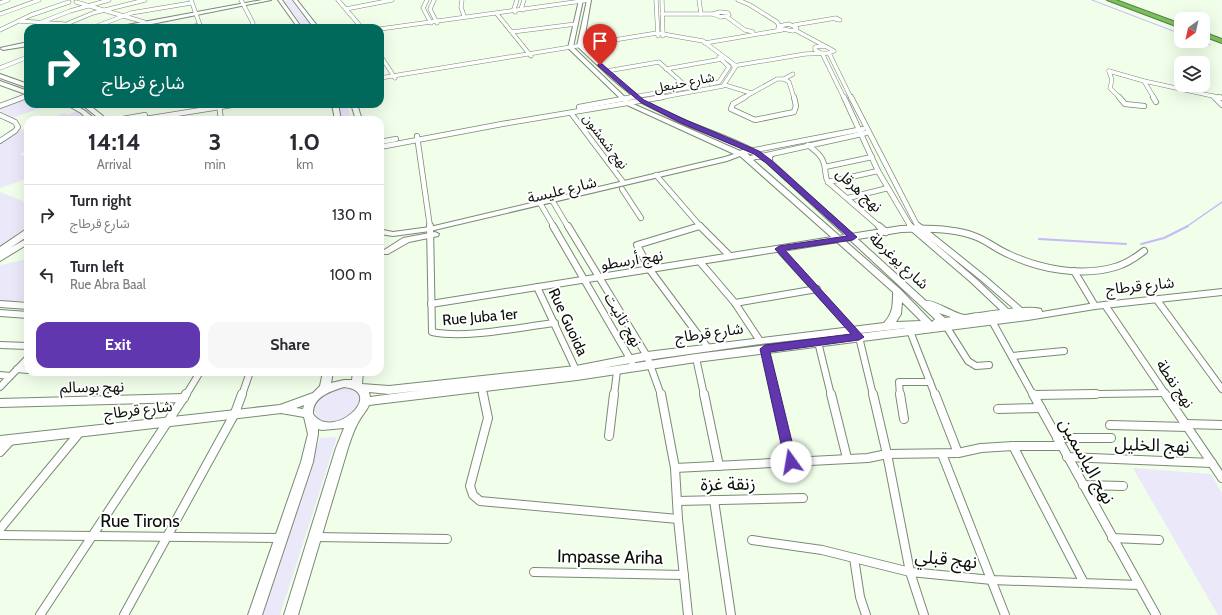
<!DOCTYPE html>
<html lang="en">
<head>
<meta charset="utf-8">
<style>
	:root { --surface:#fff; --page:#f7f7f7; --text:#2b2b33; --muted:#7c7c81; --line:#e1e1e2; --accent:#6137af }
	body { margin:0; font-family:Cabin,"Noto Sans Arabic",sans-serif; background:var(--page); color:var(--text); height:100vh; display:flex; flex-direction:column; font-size:15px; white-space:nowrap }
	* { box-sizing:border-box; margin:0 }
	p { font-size:13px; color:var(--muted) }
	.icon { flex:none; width:22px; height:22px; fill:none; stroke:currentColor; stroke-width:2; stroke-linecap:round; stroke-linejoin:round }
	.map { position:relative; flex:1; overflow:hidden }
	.drawer { position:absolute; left:24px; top:116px; width:360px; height:260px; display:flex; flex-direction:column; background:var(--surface); border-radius:12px; box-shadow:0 4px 16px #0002 }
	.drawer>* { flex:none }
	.top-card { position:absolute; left:24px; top:24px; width:360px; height:84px; border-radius:12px; box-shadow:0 4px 16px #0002; background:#00695c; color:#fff; overflow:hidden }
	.needle { width:26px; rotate:213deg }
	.tools { position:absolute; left:1174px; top:12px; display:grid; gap:8px }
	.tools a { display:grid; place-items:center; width:36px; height:36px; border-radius:8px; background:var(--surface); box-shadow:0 4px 16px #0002; font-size:20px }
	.pin { position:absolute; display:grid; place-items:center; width:34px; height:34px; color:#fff; margin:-41px -17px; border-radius:50% 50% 50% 0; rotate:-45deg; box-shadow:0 0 4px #0007 }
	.pin .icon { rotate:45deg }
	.me { position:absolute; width:44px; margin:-22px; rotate:347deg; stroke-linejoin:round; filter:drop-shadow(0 0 3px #0008) }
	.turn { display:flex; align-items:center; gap:14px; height:84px; padding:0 12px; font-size:18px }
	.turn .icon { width:52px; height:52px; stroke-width:2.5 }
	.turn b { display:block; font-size:28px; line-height:34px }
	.eta { display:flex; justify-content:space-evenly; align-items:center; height:68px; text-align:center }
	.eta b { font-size:24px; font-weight:700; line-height:28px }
	.action { display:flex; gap:8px; margin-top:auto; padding:8px 12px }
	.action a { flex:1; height:46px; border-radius:12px; background:var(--accent); color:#fff; font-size:16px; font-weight:700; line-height:46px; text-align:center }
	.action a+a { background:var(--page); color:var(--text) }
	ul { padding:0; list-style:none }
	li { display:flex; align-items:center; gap:12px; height:60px; padding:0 12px; border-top:1px solid var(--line) }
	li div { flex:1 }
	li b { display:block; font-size:15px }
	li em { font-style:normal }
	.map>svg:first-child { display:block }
	.green { fill:#ebe8fa }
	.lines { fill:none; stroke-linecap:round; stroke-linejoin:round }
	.stream-far2 { stroke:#c7b9f9; stroke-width:1 }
	.stream-far1 { stroke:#c7b9f9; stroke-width:1.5 }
	.stream { stroke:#c7b9f9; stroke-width:2 }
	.street-far3-casing { stroke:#7a8a74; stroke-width:4.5 }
	.street-far2-casing { stroke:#7a8a74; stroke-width:6 }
	.street-far1-casing { stroke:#7a8a74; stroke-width:8 }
	.street-casing { stroke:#7a8a74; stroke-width:10 }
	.secondary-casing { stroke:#7a8a74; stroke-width:2 }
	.highway-casing { stroke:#548140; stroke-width:2 }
	.street-far3 { stroke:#fff; stroke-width:3.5 }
	.street-far2 { stroke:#fff; stroke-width:4.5 }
	.street-far1 { stroke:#fff; stroke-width:6 }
	.street { stroke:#fff; stroke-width:8 }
	.secondary { fill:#fff; fill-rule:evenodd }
	.highway { fill:#7cbf5f; fill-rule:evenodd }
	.route { fill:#6137af; stroke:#3f2472 }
	.labels { text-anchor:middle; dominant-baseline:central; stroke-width:4; stroke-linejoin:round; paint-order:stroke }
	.far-street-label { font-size:13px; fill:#090e07; stroke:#fff }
	.street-label { font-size:15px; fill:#090e07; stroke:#fff }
	.near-street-label { font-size:18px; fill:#090e07; stroke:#fff }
</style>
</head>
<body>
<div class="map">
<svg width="1222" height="615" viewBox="0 0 1222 615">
	<rect width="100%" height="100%" fill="#f0feea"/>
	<!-- green -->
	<g class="green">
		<path d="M291 0 313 28H305L284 1Z"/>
		<path d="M28 97V104H53L14 117 0 111V107Z"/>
		<path d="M338 104H347L351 120H342Z"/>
		<path d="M77 111 85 118V120H48L64 113 67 115Z"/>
		<path d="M28 128V148L19 155 28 156V178L0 188V143L21 130Z"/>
		<path d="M0 192 28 203V229L0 248Z"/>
		<path d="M28 259V301H0V265Z"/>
		<path d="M342 387C380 390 353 424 329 422 311 421 311 402 324 394 329 391 337 389 342 387Z"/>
		<path d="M337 437 280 615H258L320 438Z"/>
		<path d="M1133 468 1211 474 1222 493V615H1218Z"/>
	</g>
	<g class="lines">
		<!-- stream-far2 -->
		<g class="stream-far2">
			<path d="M1092 0 1181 34"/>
			<path d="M1200 41 1210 45"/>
		</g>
		<!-- stream-far1 -->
		<path class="stream-far1" d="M1186 227 1222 202"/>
		<!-- stream -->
		<g class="stream">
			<path d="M1039 239 1126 244"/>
			<path d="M1141 244 1164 238 1188 226"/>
		</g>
		<!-- street-far3 casing -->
		<g class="street-far3-casing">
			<g id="street-far3">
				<path d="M191 0 201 28"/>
				<path d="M241 0 253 23 251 28"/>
				<path d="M338 0 362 28"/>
				<path d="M427 0 423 8 431 23"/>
				<path d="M434 0 430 9 437 23"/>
				<path d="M462 0 461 7 464 16"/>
				<path d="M656 0 658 36"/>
				<path d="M662 0 663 36"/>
				<path d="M699 0 701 14"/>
				<path d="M738 0 750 5 777 22 779 26"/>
				<path d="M76 2 144 22"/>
				<path d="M0 3 8 0"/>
				<path d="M346 9 392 0"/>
				<path d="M523 10 521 9 524 0"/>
				<path d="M515 12 514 9 517 0"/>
				<path d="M720 12 728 13 729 15 721 17 713 14Z"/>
				<path d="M0 14 39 0"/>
				<path d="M497 14 531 56"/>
				<path d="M662 14H713"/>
				<path d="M727 17 745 30 753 32"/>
				<path d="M19 21 64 24"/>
				<path d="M42 22 70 11 109 0"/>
				<path d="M789 24 797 28 793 31 778 28 779 26Z"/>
				<path d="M794 25 836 18 840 20 835 19"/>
				<path d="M57 28 93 13 145 0"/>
				<path d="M92 28 131 13 191 3"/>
				<path d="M186 28 200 25"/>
				<path d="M380 29 589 0"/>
				<path d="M0 30 31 15 69 2"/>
				<path d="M795 30 823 45"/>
				<path d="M512 32 576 24"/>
				<path d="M705 43 782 30"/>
				<path d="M822 53 844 98"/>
				<path d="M829 53 851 98"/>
				<path d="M380 55 395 78"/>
				<path d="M733 66 805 54 829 53 834 51 825 46 815 47V50L819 52"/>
				<path d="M0 68 28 57"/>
				<path d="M666 69 722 59"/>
				<path d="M607 71 659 62 688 88"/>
				<path d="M1109 71 1144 81 1222 98"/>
				<path d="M1109 71 1112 80 1110 88 1120 98"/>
				<path d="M380 78 657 33 703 41 736 66 723 86 658 98"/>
				<path d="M784 79 793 74"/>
				<path d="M1144 81 1154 98"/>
				<path d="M711 84 719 82 729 67 719 57"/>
				<path d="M725 85 751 93"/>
				<path d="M1213 96 1215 98"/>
				<path d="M21 98 28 96"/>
				<path d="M627 98 686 88"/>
				<path d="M743 98 777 79H784L789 82 794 98"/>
			</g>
		</g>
		<!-- street-far2 casing -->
		<g class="street-far2-casing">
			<g id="street-far2">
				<path d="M745 97 733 104 731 109 755 120 794 112 796 106 794 97"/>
				<path d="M844 97 878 171 911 227"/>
				<path d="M851 97 918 227"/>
				<path d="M1119 97 1125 104 1144 106"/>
				<path d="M1153 97 1156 102"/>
				<path d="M1214 97 1222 105"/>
				<path d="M1219 97 1222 98"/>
				<path d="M219 104 221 120"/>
				<path d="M0 106 24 97"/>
				<path d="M579 107 633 97"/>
				<path d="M571 113 623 182"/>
				<path d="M0 115 15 122 18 127 15 131 0 141"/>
				<path d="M117 120 145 115"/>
				<path d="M139 120 238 104"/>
				<path d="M417 136 430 227"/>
				<path d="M380 142 396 139"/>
				<path d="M808 145C817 152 824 157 825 169 826 174 825 177 828 182L880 227"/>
				<path d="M380 147 502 124 663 97"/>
				<path d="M750 151 863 129"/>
				<path d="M758 157 866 133"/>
				<path d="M825 167 872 157"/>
				<path d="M656 175 701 227"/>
				<path d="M828 182 878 171"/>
				<path d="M622 189 641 218"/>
				<path d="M848 198 888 188"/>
				<path d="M552 200 568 227"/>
				<path d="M540 203 554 227"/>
				<path d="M697 227 700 226"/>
			</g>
		</g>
		<!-- street-far1 casing -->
		<g class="street-far1-casing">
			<g id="street-far1">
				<path d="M430 226 432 332C466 339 520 327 555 323"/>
				<path d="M553 226 632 362"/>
				<path d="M568 226 647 356 661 395"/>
				<path d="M700 226 730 256"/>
				<path d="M700 226 637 245 650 270 708 348"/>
				<path d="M879 226 886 232"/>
				<path d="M910 226 974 281 1010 315"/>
				<path d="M918 226 984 279 1022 312"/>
				<path d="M779 249 859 337 873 395"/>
				<path d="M700 262 735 303 760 341"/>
				<path d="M1074 271 1095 306"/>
				<path d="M537 287 576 370"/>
				<path d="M1157 300 1222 389"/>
				<path d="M735 303 817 289"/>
				<path d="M0 304 28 306"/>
				<path d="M431 304 901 229C924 228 952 228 974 236 986 240 996 249 1008 254 1039 269 1081 277 1115 267 1126 264 1135 258 1144 251"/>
				<path d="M1105 305 1166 395"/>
				<path d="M0 313 28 315"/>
				<path d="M992 321 1033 395"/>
				<path d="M946 326 968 361 976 366 989 365"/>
				<path d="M910 331 935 395"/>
				<path d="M818 342 831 395"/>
				<path d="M0 345 28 346"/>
				<path d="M765 349 776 395"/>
				<path d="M1012 356 1064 351"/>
				<path d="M696 358 704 395"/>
				<path d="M17 369 28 370"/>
				<path d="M0 375 10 376"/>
				<path d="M0 387 28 358"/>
				<path d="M482 388 483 395"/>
				<path d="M186 395 200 372"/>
				<path d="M242 395 250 372"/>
				<path d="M614 395 617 371"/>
				<path d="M900 395 899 382H930"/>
				<path d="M1034 395 1165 393"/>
			</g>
		</g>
		<!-- street casing -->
		<g class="street-casing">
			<g id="street">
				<path d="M483 394 488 418 470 486 473 495 480 501 678 519"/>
				<path d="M661 394 675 468 678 519 688 615"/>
				<path d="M704 394 719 466"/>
				<path d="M775 394 791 462"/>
				<path d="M831 394 847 458"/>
				<path d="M873 394 887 454 910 572 924 615"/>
				<path d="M900 394 904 419"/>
				<path d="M935 394 958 453"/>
				<path d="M1033 394 1156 615"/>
				<path d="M1165 394 1222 478"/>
				<path d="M1034 395 1096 394"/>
				<path d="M0 403 184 398"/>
				<path d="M998 409 1041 408"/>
				<path d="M1186 424 1222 425"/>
				<path d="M1110 425 1188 427"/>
				<path d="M609 436 614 394"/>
				<path d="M1057 438H1111"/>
				<path d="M1013 446 1084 583"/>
				<path d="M0 452 11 440"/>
				<path d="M942 454 1005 615"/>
				<path d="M1067 457 1212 463"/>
				<path d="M675 468 868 458 887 454 958 453 981 448 1013 446H1061"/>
				<path d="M1083 485 1123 486"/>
				<path d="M714 500 731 615"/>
				<path d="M678 501 803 498"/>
				<path d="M0 529 80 432"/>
				<path d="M0 535 280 538"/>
				<path d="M315 537 447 539"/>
				<path d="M1112 538 1159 540"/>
				<path d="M752 540 822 550 910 572 992 580 1139 585"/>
				<path d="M854 558 860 597 866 615"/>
				<path d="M534 572 684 575"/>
				<path d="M40 615 186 394"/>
				<path d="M124 615 235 413 242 394"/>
			</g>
		</g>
		<!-- secondary casing -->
		<g class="secondary-casing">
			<g id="secondary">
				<path d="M262 0H271L132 28H111Z"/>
				<path d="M278 0H282L302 28H298Z"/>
				<path d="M293 0H297L319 28H314Z"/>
				<path d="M579 0H583L573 47 631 103 740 151 745 149 681 123 640 102 612 79 577 46 587 0H591L583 46C602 64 622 86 645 100 682 124 729 133 766 156L772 152H776L777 153 772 157V161L926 301C933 299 953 313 964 315 968 315 974 313 979 313 995 311 1027 305 1041 309L1042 312 1095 303 1222 289V295L1095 309 1028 320 696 362 577 380 369 405C366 412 362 415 359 421 354 429 351 439 348 448L298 615H284L336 448 344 428 322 430 318 429V434L313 462 262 615H248L301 462 308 434 304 417 281 413 0 446V436L280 405 313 393 320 386 323 372H333L331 383 344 380H352L353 372H363L362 384 389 386 576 366 647 352 884 323C893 313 893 305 893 292L740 156 727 161 430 231 393 236 380 234V231L383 230 393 232 430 227 725 157 734 154 627 105 568 48ZM747 153 754 155 750 156ZM759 158 766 162 935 319 932 322 900 289 753 160ZM902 302 921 321 896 322 901 314ZM939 313 951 317 945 318ZM906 328 696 354 603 368 647 360 760 344ZM344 387C387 392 333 442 313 414 312 397 331 391 344 387ZM423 390 370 397 369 392 389 394ZM304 405 303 409 296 408Z"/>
				<path d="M28 42V46L3 50 0 48Z"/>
				<path d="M0 74 28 84V88L0 78Z"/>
				<path d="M0 81 28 91V95L0 85Z"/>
				<path d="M65 104C77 104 87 111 95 120H88L81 113Z"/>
				<path d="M81 104H88L108 120H101Z"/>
				<path d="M332 104H338L341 120H335Z"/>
				<path d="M351 104H357L362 120H356Z"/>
				<path d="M25 230H28V236L10 248 28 238V244L0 261V254L2 253 0 254V247Z"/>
				<path d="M435 232 439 234 438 236 409 242 388 254H382L381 252 403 238Z"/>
			</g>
		</g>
		<!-- highway casing -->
		<g class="highway-casing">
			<g id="highway">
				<path d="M1107 0H1116L1181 24V28Z"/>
				<path d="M1203 32 1222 39V43L1203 36Z"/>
			</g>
		</g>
		<!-- street-far3 -->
		<use href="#street-far3" class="street-far3"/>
		<!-- street-far2 -->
		<use href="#street-far2" class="street-far2"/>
		<!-- street-far1 -->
		<use href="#street-far1" class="street-far1"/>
		<!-- street -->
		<use href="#street" class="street"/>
		<!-- secondary -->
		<use href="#secondary" class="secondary"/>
		<!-- highway -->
		<use href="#highway" class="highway"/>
	</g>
	<!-- route -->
	<path class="route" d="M598 64H602L644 100 686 120 759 151 771 160 857 237 853 240 785 250 864 337 859 340 770 352 797 462 795 466 791 467 787 466 785 462 760 349 765 345 851 334 775 249 779 246 847 236 766 163 754 154 681 123 640 102 598 66Z"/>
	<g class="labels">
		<!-- far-street labels -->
		<g class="far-street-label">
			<text transform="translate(684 82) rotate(-11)">شارع حنبعل</text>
			<text transform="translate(606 141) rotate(53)">نهج شمشون</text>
		</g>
		<!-- street labels -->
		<g class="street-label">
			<text transform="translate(562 190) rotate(-14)">شارع عليسة</text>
			<text transform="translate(859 190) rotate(43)">نهج هرقل</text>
			<text transform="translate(632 260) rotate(-9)">نهج أرسطو</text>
			<text transform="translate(899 261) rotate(43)">شارع يوغرطة</text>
			<text transform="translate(1140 286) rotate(-6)">شارع قرطاج</text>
			<text transform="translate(480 317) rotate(-5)">Rue Juba 1er</text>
			<text transform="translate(623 320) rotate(60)">نهج تانيت</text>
			<text transform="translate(568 322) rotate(65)">Rue Guoida</text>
			<text transform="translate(709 333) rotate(-8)">شارع قرطاج</text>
			<text transform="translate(1175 384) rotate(56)">نهج نفطة</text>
			<text transform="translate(92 387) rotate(-1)">نهج بوسالم</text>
			<text transform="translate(138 410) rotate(-7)">شارع قرطاج</text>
		</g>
		<!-- near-street labels -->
		<g class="near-street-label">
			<text transform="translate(1152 445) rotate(2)">نهج الخليل</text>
			<text transform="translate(1087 461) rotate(61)">نهج الياسمين</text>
			<text transform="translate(728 484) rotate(-1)">زنقة غزة</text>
			<text x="140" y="521">Rue Tirons</text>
			<text transform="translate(610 557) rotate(1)">Impasse Ariha</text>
			<text transform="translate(946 559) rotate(6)">نهج قبلي</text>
		</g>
	</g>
</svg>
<div class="tools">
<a><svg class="needle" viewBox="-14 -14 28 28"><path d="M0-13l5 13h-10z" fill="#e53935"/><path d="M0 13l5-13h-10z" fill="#7c7c81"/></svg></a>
<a><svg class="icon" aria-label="layers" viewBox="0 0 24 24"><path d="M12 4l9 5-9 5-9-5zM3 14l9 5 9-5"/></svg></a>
</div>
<div class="pin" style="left:600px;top:65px;background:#d93025"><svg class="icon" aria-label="arrive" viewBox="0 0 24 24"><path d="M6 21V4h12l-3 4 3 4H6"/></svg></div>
<svg class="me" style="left:791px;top:462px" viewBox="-20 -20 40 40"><circle r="19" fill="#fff"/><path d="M0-13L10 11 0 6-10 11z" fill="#6137af"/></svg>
<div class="top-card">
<div class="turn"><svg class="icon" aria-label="right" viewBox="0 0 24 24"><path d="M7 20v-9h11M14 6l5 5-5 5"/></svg><div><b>130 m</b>شارع قرطاج</div></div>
</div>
<section class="drawer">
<div class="eta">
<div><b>14:14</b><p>Arrival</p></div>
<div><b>3</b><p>min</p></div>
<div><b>1.0</b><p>km</p></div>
</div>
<ul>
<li><svg class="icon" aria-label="right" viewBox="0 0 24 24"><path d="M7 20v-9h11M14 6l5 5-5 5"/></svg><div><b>Turn right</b><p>شارع قرطاج</p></div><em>130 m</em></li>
<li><svg class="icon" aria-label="left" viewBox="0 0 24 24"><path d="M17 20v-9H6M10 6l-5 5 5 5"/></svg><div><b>Turn left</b><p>Rue Abra Baal</p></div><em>100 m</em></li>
</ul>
<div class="action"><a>Exit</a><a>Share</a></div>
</section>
</div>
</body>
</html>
